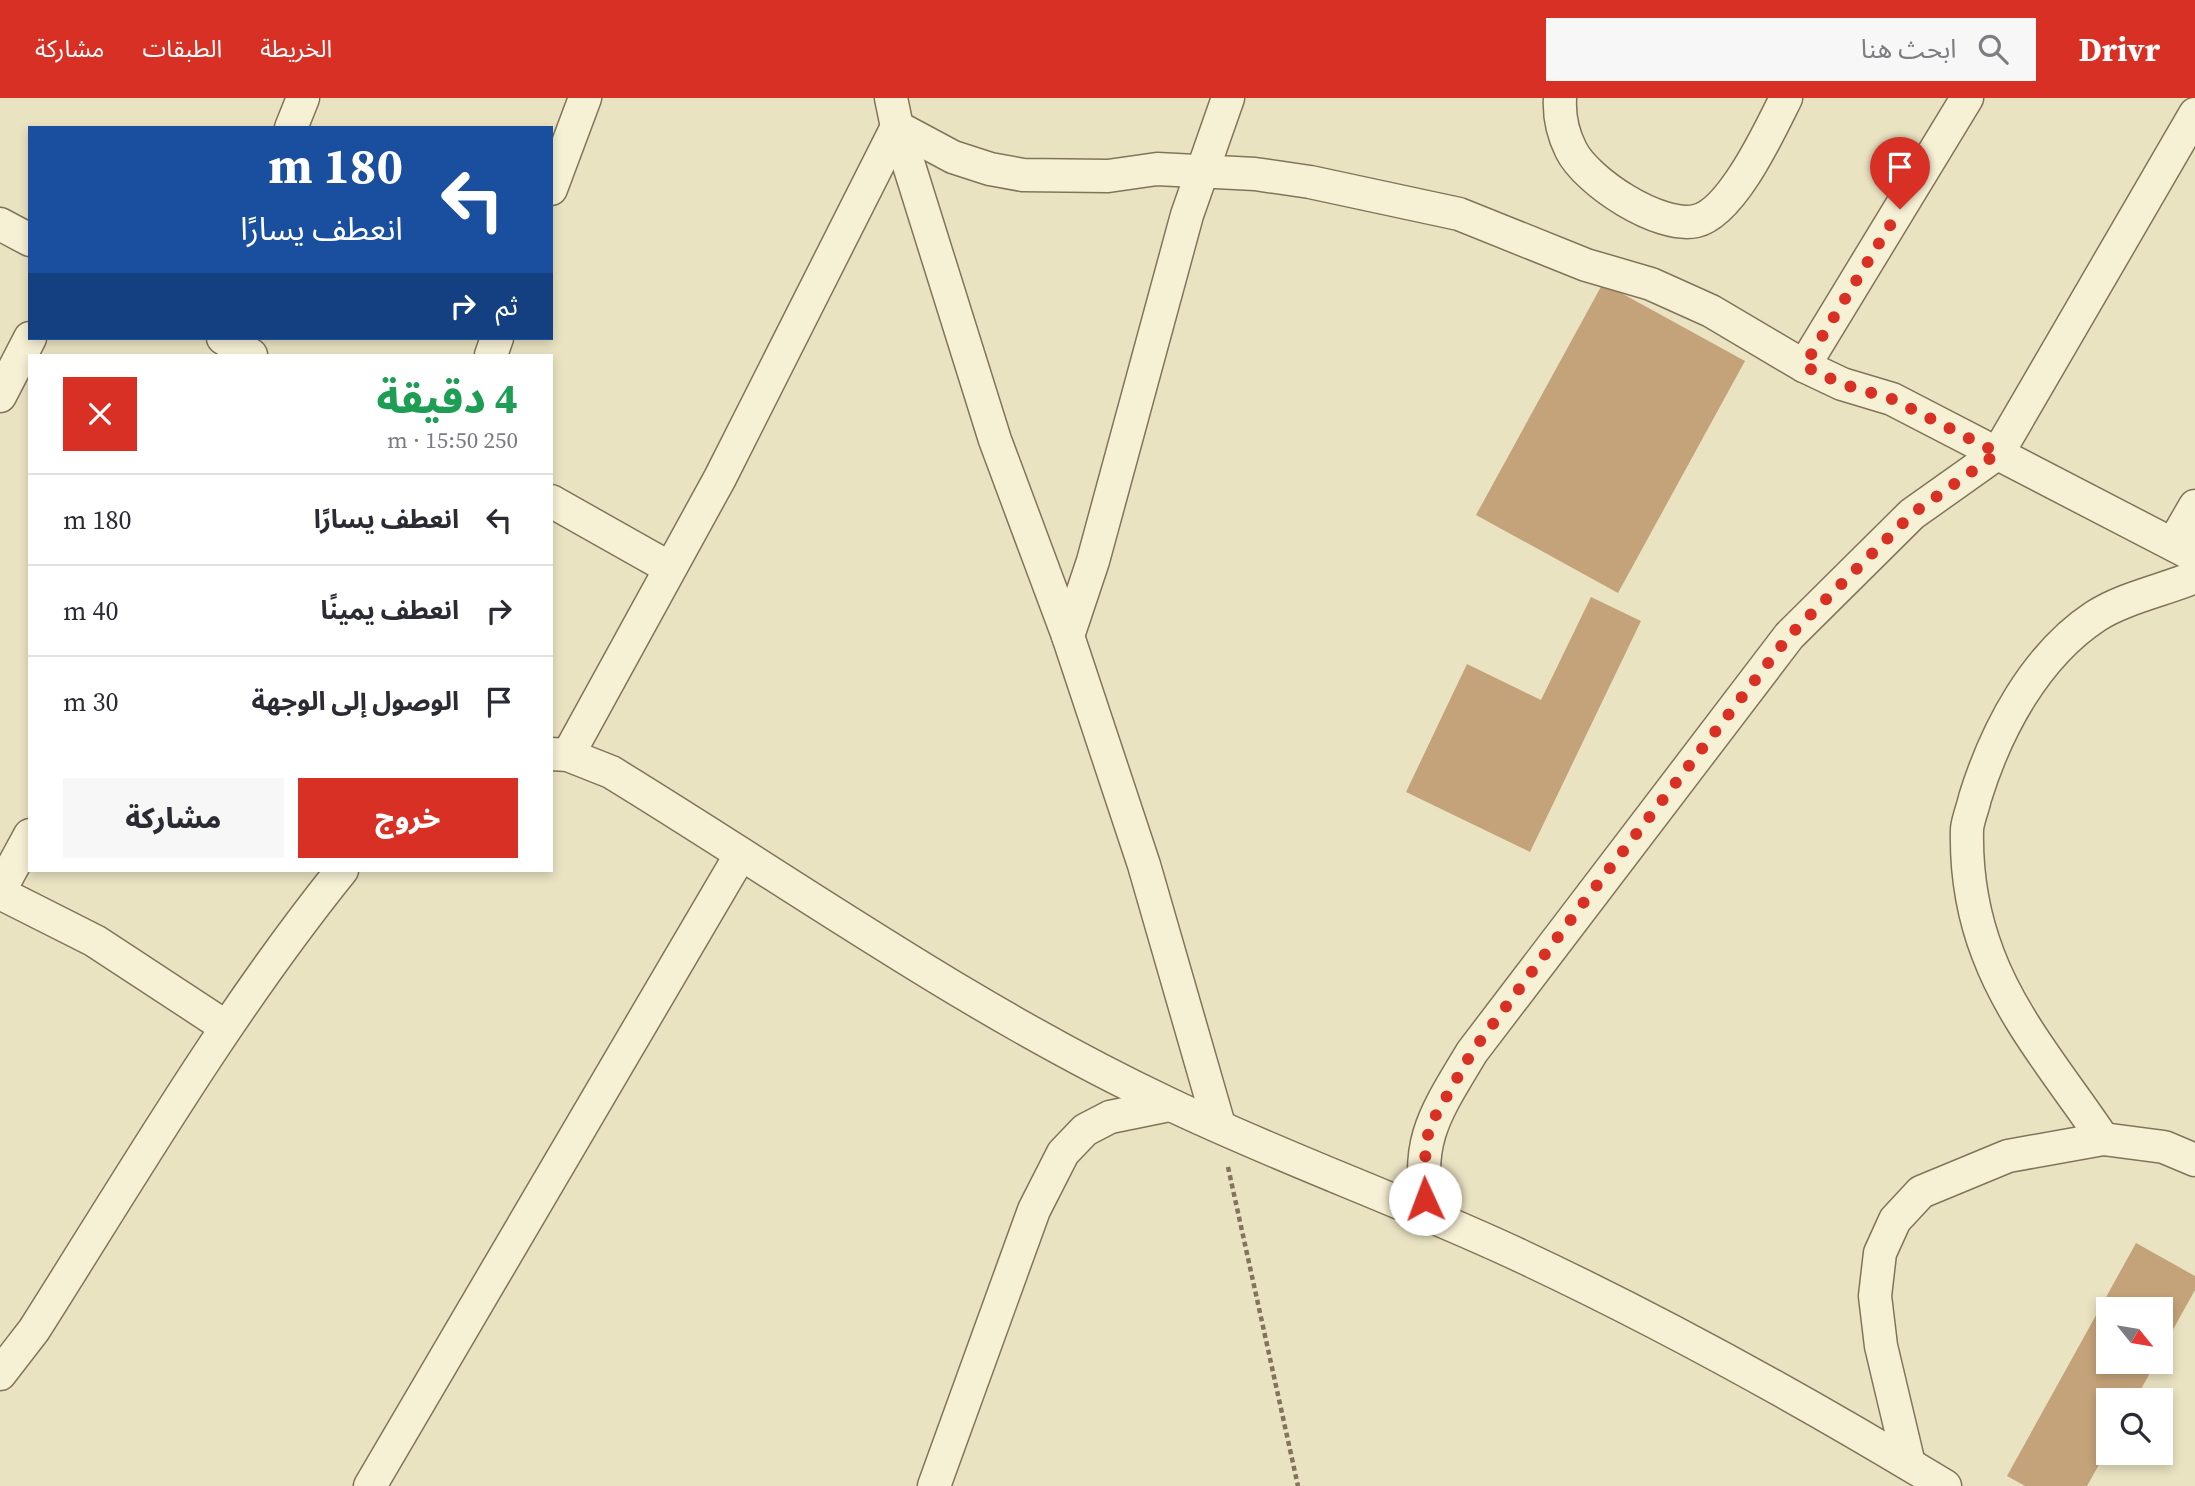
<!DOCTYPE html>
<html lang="ar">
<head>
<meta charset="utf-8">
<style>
	:root { --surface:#fff; --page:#f7f7f7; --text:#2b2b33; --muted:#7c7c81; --line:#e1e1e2; --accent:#d93025 }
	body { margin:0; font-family:"Source Serif 4","Noto Sans Arabic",serif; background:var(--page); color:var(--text); direction:rtl; height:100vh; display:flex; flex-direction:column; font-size:26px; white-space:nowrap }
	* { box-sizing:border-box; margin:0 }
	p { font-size:23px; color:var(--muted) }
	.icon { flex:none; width:38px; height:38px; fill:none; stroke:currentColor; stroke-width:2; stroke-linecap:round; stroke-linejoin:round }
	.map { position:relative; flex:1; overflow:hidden; direction:ltr }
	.side { position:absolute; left:28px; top:256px; width:525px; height:518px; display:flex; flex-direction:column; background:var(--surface); border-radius:0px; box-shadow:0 4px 10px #0003; direction:rtl }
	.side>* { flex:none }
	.banner { position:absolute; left:28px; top:28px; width:525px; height:214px; border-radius:0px; box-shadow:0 4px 10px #0003; direction:rtl; background:#1a4fa0; color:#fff; overflow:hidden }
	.needle { width:46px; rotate:120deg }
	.tools { position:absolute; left:2096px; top:1199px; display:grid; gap:14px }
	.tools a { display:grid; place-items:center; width:77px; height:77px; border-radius:0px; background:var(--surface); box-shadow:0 4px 10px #0003; font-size:35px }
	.pin { position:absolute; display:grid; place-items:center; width:60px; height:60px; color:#fff; margin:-72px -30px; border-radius:50% 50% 50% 0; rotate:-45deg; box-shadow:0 0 7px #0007 }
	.pin .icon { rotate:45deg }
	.me { position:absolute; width:77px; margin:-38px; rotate:358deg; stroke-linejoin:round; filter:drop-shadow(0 0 5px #0008) }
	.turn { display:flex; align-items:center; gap:24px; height:147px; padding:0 35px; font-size:32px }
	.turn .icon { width:91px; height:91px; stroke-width:2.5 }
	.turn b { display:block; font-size:49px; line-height:60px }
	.then { display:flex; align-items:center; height:66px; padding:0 35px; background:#0003; gap:14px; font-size:26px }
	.round { display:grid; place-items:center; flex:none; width:74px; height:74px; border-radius:0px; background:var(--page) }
	.overview { display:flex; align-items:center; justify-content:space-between; height:119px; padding:0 35px }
	h1 { font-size:42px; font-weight:800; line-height:52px; color:#1e9e55 }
	.action { display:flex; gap:14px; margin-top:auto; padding:14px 35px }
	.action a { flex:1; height:80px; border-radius:0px; background:var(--accent); color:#fff; font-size:28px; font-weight:800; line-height:80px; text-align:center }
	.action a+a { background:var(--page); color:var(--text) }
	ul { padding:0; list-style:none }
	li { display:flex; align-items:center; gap:21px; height:91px; padding:0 35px; border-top:2px solid var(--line) }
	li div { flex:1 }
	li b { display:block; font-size:26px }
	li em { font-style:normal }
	header { display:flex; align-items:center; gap:42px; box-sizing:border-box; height:98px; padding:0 35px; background:var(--accent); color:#fff }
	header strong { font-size:33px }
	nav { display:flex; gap:38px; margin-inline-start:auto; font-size:24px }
	.search { width:490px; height:63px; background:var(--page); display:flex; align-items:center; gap:18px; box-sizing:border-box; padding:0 24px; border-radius:0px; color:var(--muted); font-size:26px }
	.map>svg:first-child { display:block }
	.building { fill:#c5a37a }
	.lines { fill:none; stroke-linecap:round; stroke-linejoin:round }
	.minor-casing { stroke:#82745a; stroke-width:35 }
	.path { stroke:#82745a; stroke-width:4.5; stroke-dasharray:5 3.5; stroke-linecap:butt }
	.minor { stroke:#f6f0d4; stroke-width:32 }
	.route { stroke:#d93025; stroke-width:12; stroke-dasharray:0 21.6 }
</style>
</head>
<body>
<header>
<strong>Drivr</strong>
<div class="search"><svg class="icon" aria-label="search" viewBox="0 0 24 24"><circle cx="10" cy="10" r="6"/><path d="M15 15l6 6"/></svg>ابحث هنا</div>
<nav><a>الخريطة</a><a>الطبقات</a><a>مشاركة</a></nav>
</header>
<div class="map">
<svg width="2195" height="1388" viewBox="0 0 2195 1388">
	<rect width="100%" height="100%" fill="#eae3c2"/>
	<!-- building -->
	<g class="building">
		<path d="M1603 185 1745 263 1618 495 1476 417Z"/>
		<path d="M1591 499 1641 523 1530 754 1406 694 1467 566 1541 602Z"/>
		<path d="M2136 1145 2195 1178V1192L2161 1253V1211H2109V1264H2156L2135 1302H2109V1349L2087 1388H2025L2007 1378Z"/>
	</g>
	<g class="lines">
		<!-- minor casing -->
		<g class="minor-casing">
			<g id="minor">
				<path d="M891 0 897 29 995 342 1068 538 1144 767 1219 1027"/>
				<path d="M1560 0C1559 17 1563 36 1571 52 1587 84 1659 131 1696 123 1732 115 1770 32 1786 0"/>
				<path d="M897 29 953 59 990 71 1023 77 1108 78 1157 71 1255 76 1310 84 1459 116 1586 167 1651 186 1711 213 1804 268 1842 286 1892 301 2195 458"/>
				<path d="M291 30 303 0"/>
				<path d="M551 91 585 0"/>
				<path d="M0 126 30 142"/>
				<path d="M223 240 251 257"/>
				<path d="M491 257 497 240"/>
				<path d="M1804 268 1967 0"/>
				<path d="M0 298 30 240"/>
				<path d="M551 403 668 469"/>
				<path d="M2173 446 2195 408"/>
				<path d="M1068 538 1093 463 1187 117 1228 0"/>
				<path d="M551 656 568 657 611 674C794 786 972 913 1167 1005 1284 1061 1406 1104 1523 1159 1668 1227 1808 1305 1945 1388"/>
				<path d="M568 657 720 380 897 29"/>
				<path d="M0 792 30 737"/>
				<path d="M0 795 95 843 226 929"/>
				<path d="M2103 1041C2063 981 2013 923 1988 856 1973 817 1966 773 1967 731 1968 721 1973 710 1975 700 1996 632 2035 558 2096 518 2124 500 2164 492 2195 479"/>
				<path d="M1429 1117C1413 1044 1436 1014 1472 954L1789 538 1912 416 1998 355 2195 16"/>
				<path d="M0 1276 34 1232C133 1076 226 916 342 772"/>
				<path d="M1909 1366 1881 1248 1875 1198 1880 1155 1895 1122 1921 1094 2008 1058 2103 1041 2164 1049 2195 1062"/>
				<path d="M370 1388 741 756"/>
				<path d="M934 1388 1034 1112 1063 1055 1085 1032 1110 1019 1169 1007"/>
			</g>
		</g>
		<!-- path -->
		<path class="path" d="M1228 1069 1298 1388"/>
		<!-- minor -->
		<use href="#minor" class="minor"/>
	</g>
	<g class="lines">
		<!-- route -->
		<path class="route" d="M1425 1101 1422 1085 1429 1029 1472 954 1590 796 1789 538 1912 416 1998 355 1892 301 1842 286 1804 268 1900 111"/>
	</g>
</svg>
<div class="tools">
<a><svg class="needle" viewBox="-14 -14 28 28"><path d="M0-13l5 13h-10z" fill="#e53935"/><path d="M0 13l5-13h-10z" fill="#7c7c81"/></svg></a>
<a><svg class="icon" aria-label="search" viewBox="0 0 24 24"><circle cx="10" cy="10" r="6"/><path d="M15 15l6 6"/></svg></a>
</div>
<div class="pin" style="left:1900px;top:111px;background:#d93025"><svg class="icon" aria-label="arrive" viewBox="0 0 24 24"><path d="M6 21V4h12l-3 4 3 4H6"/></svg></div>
<svg class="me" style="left:1425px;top:1101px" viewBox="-20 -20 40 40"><circle r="19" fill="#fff"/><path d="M0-13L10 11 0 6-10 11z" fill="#d93025"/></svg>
<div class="banner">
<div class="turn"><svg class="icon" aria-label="left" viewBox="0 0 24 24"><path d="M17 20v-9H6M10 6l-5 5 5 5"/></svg><div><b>180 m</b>انعطف يسارًا</div></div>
<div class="then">ثم<svg class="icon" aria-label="right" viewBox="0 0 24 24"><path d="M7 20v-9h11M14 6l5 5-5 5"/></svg></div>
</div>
<section class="side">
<div class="overview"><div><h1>4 دقيقة</h1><p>250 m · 15:50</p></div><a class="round" style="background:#d93025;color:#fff"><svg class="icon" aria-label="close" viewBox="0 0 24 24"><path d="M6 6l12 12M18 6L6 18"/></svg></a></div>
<ul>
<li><svg class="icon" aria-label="left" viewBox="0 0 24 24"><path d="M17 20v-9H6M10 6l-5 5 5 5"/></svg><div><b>انعطف يسارًا</b></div><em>180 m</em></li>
<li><svg class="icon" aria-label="right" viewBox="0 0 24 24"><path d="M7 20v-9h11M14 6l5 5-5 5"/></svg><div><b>انعطف يمينًا</b></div><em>40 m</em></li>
<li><svg class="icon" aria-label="arrive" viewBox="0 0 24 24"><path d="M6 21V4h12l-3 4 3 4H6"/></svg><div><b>الوصول إلى الوجهة</b></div><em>30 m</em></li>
</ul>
<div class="action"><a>خروج</a><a>مشاركة</a></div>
</section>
</div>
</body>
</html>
